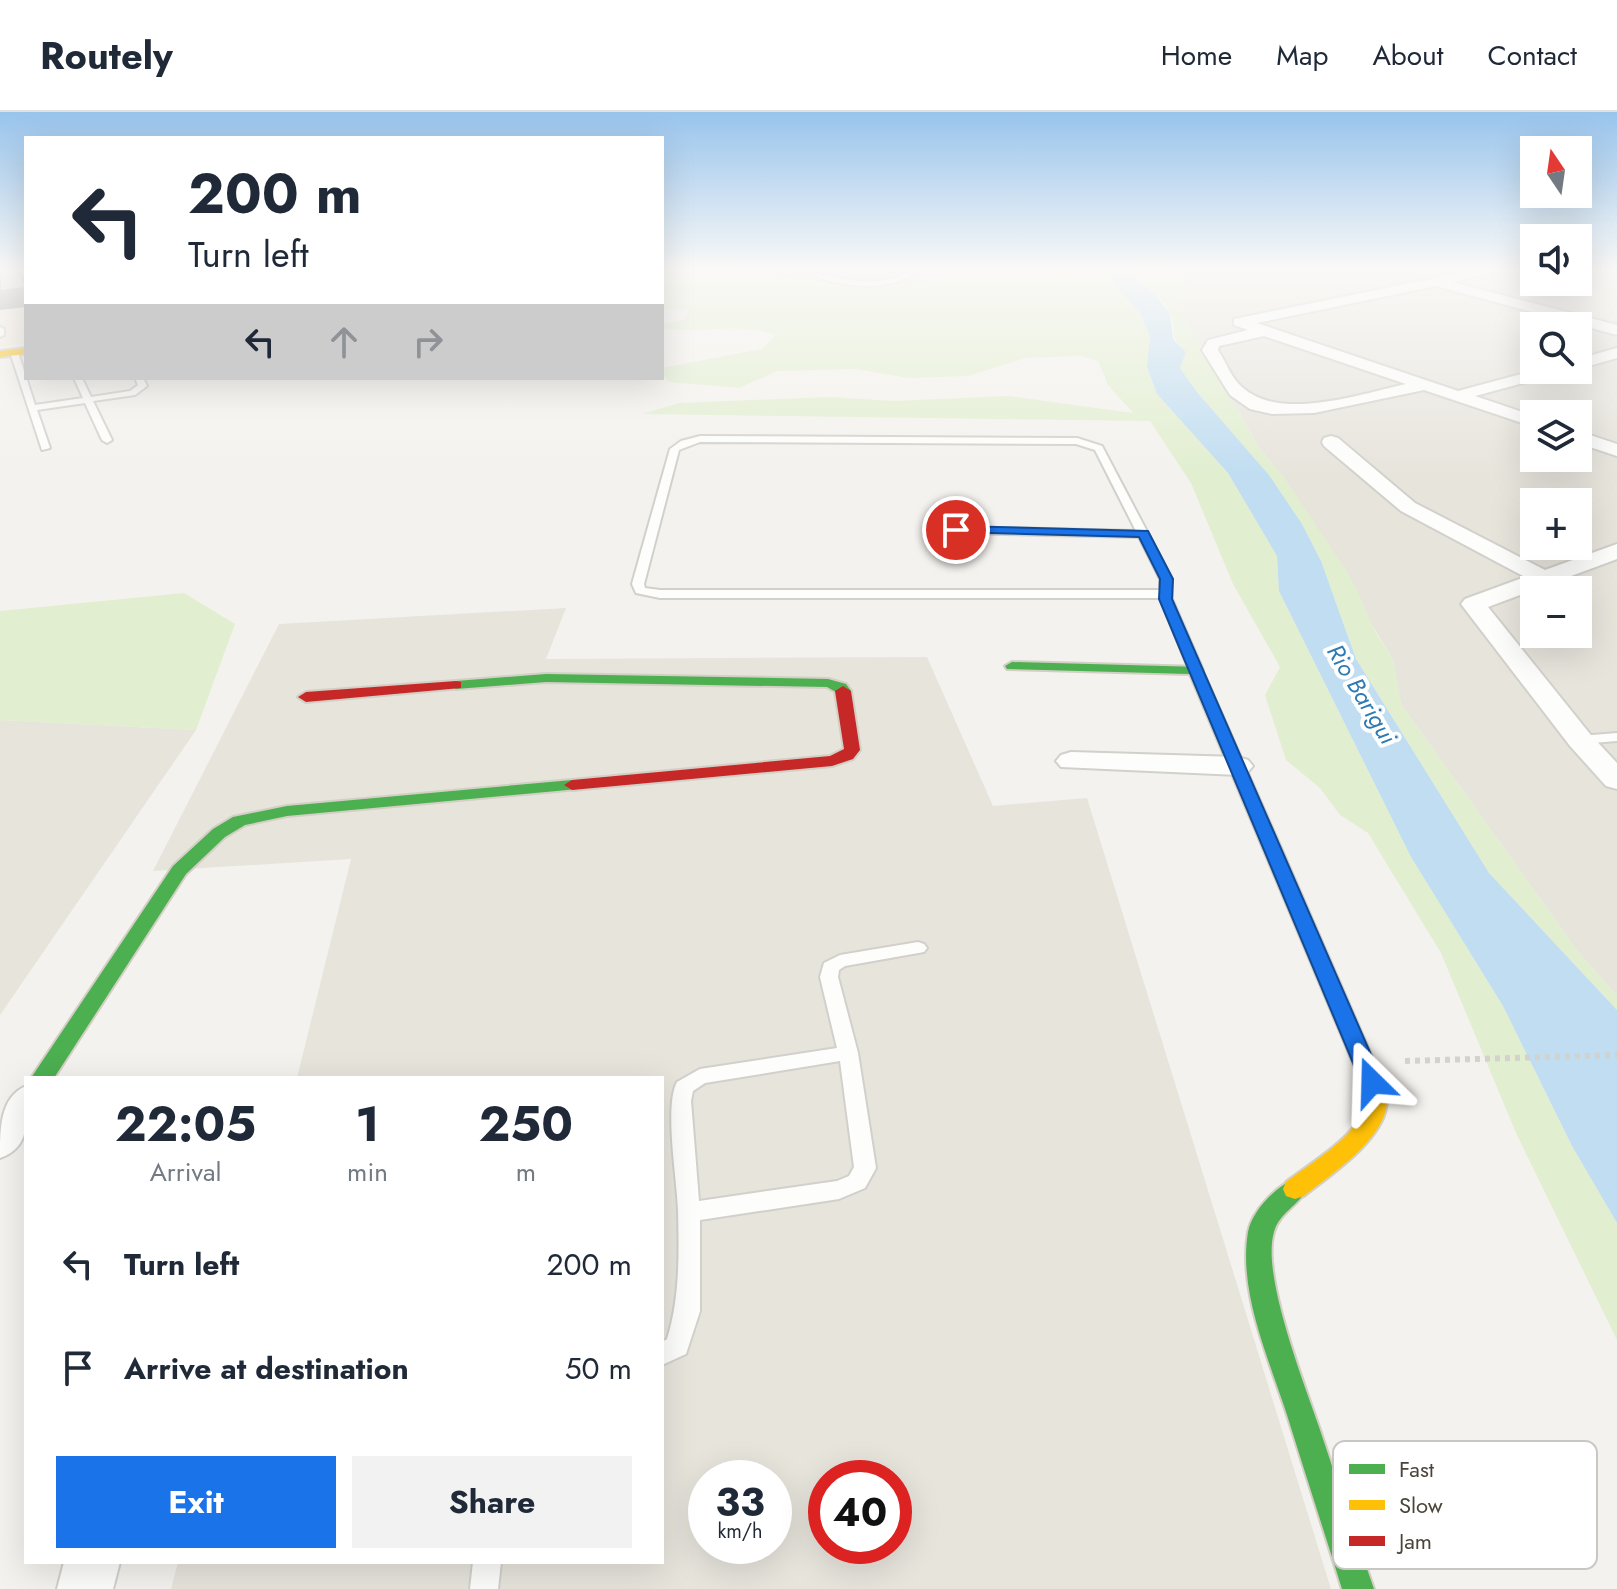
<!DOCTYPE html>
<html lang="en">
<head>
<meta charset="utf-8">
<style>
	:root { --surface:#fff; --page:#f2f2f3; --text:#1f2937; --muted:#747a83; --line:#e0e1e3; --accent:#1a73e8 }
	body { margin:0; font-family:Jost,sans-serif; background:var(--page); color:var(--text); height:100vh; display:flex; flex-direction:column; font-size:30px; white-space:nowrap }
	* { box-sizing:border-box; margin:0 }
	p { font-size:26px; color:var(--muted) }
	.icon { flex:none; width:44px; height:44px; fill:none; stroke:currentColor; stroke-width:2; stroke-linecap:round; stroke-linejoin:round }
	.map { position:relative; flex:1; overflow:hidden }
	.drawer { position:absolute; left:24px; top:964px; width:640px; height:488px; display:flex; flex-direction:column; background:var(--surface); border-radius:0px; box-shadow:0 8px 32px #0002 }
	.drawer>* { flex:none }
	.banner { position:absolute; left:24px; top:24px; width:640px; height:244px; border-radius:0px; box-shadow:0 8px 32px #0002; background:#fff; color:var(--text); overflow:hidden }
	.needle { width:52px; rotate:347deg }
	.fabs { position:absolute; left:1520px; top:24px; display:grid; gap:16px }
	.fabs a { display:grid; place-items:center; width:72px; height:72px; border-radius:0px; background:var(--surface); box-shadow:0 8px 32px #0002; font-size:40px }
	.speed { position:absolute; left:688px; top:1348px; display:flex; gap:16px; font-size:40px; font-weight:700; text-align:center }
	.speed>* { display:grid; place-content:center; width:104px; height:104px; border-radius:50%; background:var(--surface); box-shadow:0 8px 32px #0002; line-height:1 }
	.speed small { font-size:20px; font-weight:400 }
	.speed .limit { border:12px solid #d22; background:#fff; color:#111 }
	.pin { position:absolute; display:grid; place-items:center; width:68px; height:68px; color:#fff; margin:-34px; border:4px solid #fff; border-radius:50%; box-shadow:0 2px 8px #0007 }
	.me { position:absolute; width:88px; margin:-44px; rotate:338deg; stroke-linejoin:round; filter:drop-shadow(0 0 6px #0008) }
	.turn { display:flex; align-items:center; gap:28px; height:168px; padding:0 32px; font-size:36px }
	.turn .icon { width:104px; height:104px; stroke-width:2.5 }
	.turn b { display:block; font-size:56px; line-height:68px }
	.lanes { display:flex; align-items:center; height:76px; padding:0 32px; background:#0003; justify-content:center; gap:40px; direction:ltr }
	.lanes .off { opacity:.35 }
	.eta { display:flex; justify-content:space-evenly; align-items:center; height:136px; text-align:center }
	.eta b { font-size:48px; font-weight:700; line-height:56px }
	.action { display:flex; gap:16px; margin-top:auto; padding:16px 32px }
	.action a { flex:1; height:92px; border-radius:0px; background:var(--accent); color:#fff; font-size:32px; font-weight:700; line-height:92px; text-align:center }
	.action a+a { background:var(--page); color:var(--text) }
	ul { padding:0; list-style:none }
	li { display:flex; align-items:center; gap:24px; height:104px; padding:0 32px }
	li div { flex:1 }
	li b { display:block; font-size:30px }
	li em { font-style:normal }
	header { display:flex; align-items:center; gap:48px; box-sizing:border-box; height:112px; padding:0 40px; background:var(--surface); border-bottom:2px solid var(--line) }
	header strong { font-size:38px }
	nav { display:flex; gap:44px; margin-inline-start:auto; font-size:28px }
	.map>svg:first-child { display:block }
	.residential { fill:#e7e4dc; fill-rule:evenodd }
	.commercial { fill:#f3ebdf }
	.green { fill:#e1eecf }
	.water { fill:#c0ddf1 }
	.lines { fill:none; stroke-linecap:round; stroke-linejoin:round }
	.lane-casing { stroke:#d2d0cb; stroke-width:4 }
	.street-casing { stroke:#d2d0cb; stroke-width:4 }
	.fast-casing { stroke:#d3cfc5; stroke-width:4 }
	.slow-casing { stroke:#d3cfc5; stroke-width:4 }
	.jam-casing { stroke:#d3cfc5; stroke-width:4 }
	.path { stroke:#d3d2cc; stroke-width:6; stroke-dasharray:5 5; stroke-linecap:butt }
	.lane { fill:#fdfdfc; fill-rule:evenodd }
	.street { fill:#fdfdfc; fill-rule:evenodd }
	.fast { fill:#4caf50; fill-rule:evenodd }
	.slow { fill:#ffc107; fill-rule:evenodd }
	.jam { fill:#c62828; fill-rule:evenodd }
	.shaded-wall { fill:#9b9996 }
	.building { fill:#dedbd6; stroke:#9b9996; stroke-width:2 }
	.route { fill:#1a73e8; stroke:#114b97; stroke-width:2 }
	.labels { text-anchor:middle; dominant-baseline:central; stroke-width:8; stroke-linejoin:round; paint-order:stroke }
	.water-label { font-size:24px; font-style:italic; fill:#2e7ab2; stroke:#fff }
	.key { fill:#fff; stroke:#c9c7c4; stroke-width:2 }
	.key-label { font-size:22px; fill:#4b4439 }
</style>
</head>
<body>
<header>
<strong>Routely</strong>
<nav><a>Home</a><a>Map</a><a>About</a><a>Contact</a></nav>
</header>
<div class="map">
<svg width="1617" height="1477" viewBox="0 0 1617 1477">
	<rect width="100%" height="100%" fill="#f4f2ee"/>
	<!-- residential -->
	<g class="residential">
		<path d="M734 158H926L928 172 862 175Z"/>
		<path d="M1170 158H1534V170H1578V158H1617V884L1579 841 1401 592 1393 548 1285 367 1260 337 1174 188 1198 182ZM1534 214H1578V258H1534ZM1534 302H1578V346H1534ZM1534 390H1578V434H1534ZM1534 478H1578V522H1534Z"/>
		<path d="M566 496 546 547 927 545 993 694 1087 686 1331 1477H171L178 1450H662V966H297L351 747 153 759 279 512ZM706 1366H774V1434H706ZM826 1366H894V1434H826Z"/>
		<path d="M0 608 196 618 0 903Z"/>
	</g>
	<!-- commercial -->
	<path class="commercial" d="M0 158H26V231L0 235Z"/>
	<!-- green -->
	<g class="green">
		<path d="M662 158H734L862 175 1103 158 1141 203 1150 224 1147 255 1157 282 1228 361 1277 444 1279 479 1411 745 1503 894 1572 1034 1617 1111V1228L1516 1021 1441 841 1368 721 1340 703 1320 676 1286 648 1265 583 1280 555 1233 472 1191 371 1150 309 642 302 679 291 828 285 895 289 1008 284 1133 301 1108 273 1098 249 1081 244 1026 246 968 264 909 266 856 257 777 259 739 276 669 270 662 263V256L762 237 775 223C738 209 700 223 662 216V212L684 208 688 198 662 197Z"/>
		<path d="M1124 158H1170L1199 182 1174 188 1260 337 1285 367 1351 466 1376 521 1393 548 1401 592 1579 841 1617 884V898L1489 761 1356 547 1321 449 1302 412 1269 363 1197 280 1180 256 1186 240C1167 221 1178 221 1170 201 1161 181 1139 171 1124 158Z"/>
		<path d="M184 481 235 512 196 618 0 608V499Z"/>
	</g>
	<!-- water -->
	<path class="water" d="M1103 158H1124L1154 181 1170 202 1173 227 1186 240 1180 256 1197 280 1269 363 1302 412 1321 449 1356 547 1489 761 1617 898V1111L1572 1034 1503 894 1411 745 1279 479 1277 444 1228 361 1157 282 1147 255 1150 224 1141 203Z"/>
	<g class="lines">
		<!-- lane casing -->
		<g class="lane-casing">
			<g id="lane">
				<path d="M795 158H811L783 164 780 162Z"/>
				<path d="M911 158H918C895 180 842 176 815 164L818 162C846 168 887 177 911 158Z"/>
				<path d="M0 215 4 217V223L0 225Z"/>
				<path d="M14 238 18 240 35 293 83 286 74 266H82L91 285 130 279 138 273 135 266H143L147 274 135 283 93 289 112 328 107 331 102 328 85 291 37 298 50 336 42 338 10 240Z"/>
				<path d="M700 324 1077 326 1102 334 1172 467V487L1203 558 1196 562 1189 558 1160 486H660L636 481 632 472 670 337 681 329ZM700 330 1076 332 1095 338 1136 419 956 415 951 418 956 421 1139 425 1160 467V478H660L645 476 644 472 679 338Z"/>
				<path d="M1617 621V629L1580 632 1573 628 1580 624Z"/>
				<path d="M918 830 924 832 927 836 924 840 845 854 839 858 838 865 858 941 876 1056 865 1076 839 1087 700 1108V1199L686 1242 662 1253V1230L667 1227C680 1186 679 1141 678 1098 677 1067 664 994 677 970L700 957 837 936 820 865 824 851 840 843ZM840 949 854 1055 849 1064 837 1069 699 1089 691 989 693 979 705 971Z"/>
				<path d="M473 1450H501L498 1477H470Z"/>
			</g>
		</g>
		<!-- street casing -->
		<g class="street-casing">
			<g id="street">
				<path d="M1474 158H1500L1452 170 1617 213V223L1436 174 1257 211 1458 279 1536 258H1563L1561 261 1475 284 1534 304V315L1424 278 1314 301 1272 302 1250 297 1230 283 1202 238 1208 228 1248 218 1234 213V207ZM1264 224 1406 272C1360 282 1280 310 1242 275 1231 266 1226 250 1218 238L1219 234Z"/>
				<path d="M1617 236V246L1578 257V247Z"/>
				<path d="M1578 319 1617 332V344L1578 331Z"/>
				<path d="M1331 324 1338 326 1415 391 1545 458 1617 432V447L1488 495 1590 622 1617 651V677L1606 674 1570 634 1461 492 1465 487 1525 465 1401 399 1324 334 1322 330 1324 326Z"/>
				<path d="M1071 640 1238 645 1248 648 1253 654 1248 660 1238 663 1061 655 1056 649 1061 643Z"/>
				<path d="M26 974C26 1004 33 1035 0 1046 0 1016 0 985 26 974Z"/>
				<path d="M64 1450H120L113 1477H57Z"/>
			</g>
		</g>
		<!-- fast casing -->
		<g class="fast-casing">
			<g id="fast">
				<path d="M1012 550 1201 555 1281 736 1278 740 1272 742 1263 736 1190 562 1007 557 1005 554Z"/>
				<path d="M546 562 828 567 846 572 851 579 843 584 827 575 546 570 456 577 449 573 456 569Z"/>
				<path d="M572 668 578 669 580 673 578 677 287 704 245 713 225 725 186 762 54 966H31L173 754 213 717 233 705 287 694Z"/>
				<path d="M1295 1067 1304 1070 1307 1077C1299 1093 1279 1101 1274 1120 1261 1162 1304 1271 1319 1315 1337 1369 1355 1423 1374 1477H1342C1324 1419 1305 1361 1287 1303 1269 1247 1238 1180 1248 1120 1252 1099 1276 1074 1295 1067Z"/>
			</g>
		</g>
		<!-- slow casing -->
		<g class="slow-casing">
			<g id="slow">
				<path d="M26 236V242L0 245V239Z"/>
				<path d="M1272 730 1281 736 1383 970C1385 976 1387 983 1387 989 1386 1027 1330 1063 1304 1084L1295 1087 1286 1084 1283 1077 1286 1070C1308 1053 1352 1027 1362 1001 1366 990 1363 981 1361 970L1263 736Z"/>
			</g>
		</g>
		<!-- jam casing -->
		<g class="jam-casing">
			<g id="jam">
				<path d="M456 569 461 570V576L306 590 298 585 306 580Z"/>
				<path d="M843 574 851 579 860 638 853 647 832 654 572 678 564 673 572 668 830 644 844 637 835 579Z"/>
			</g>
		</g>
		<!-- path -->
		<path class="path" d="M1405 949 1617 943"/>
		<!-- lane -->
		<use href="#lane" class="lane"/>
		<!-- street -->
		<use href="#street" class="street"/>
		<!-- fast -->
		<use href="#fast" class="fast"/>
		<!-- slow -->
		<use href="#slow" class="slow"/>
		<!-- jam -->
		<use href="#jam" class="jam"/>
	</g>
	<!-- shaded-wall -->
	<path class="shaded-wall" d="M26 176V195L0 198V179Z"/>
	<!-- building -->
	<path class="building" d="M0 158H20L26 176 0 179Z"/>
	<!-- sky -->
	<linearGradient id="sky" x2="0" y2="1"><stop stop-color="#98c4ec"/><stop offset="0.43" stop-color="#faf9f7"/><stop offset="1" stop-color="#faf9f7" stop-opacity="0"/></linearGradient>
	<rect width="1617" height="365" fill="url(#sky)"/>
	<!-- route -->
	<path class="route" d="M956 414 1148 419 1173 467 1172 487 1383 970 1380 976 1372 979 1364 976 1361 970 1159 487 1160 467 1139 425 951 420 949 418Z"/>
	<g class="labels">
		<!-- water labels -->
		<g class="water-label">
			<text transform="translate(1362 582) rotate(59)">Rio Barigui</text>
		</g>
	</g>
	<!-- legend -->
	<rect x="1333" y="1329" width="264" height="128" rx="12" class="key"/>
	<rect x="1349" y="1352" width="36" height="10" fill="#4caf50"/>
	<rect x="1349" y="1388" width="36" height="10" fill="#ffc107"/>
	<rect x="1349" y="1424" width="36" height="10" fill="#c62828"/>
	<g class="key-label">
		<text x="1399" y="1365">Fast</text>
		<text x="1399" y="1401">Slow</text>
		<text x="1399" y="1437">Jam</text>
	</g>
</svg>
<div class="fabs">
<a><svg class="needle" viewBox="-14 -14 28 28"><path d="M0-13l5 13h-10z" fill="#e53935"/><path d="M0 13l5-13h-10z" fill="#747a83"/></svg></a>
<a><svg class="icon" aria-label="sound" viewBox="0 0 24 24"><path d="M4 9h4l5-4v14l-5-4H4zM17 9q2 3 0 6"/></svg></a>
<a><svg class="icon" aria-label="search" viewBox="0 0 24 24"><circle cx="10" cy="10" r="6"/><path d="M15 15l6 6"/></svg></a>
<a><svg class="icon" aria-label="layers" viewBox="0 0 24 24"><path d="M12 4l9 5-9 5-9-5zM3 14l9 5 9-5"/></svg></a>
<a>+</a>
<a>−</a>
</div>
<div class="speed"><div>33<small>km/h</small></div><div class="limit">40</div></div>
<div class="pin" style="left:956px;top:418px;background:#d93025"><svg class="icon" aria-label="arrive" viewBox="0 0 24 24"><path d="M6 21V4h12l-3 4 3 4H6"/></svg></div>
<svg class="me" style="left:1372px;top:970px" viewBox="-20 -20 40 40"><path d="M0-17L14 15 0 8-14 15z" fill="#1a73e8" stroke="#fff" stroke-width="4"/></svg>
<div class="banner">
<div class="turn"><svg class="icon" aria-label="left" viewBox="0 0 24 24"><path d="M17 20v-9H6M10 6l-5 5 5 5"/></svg><div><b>200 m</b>Turn left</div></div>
<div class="lanes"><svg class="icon" aria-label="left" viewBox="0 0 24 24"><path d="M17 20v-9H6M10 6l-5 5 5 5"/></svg><svg class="icon off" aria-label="ahead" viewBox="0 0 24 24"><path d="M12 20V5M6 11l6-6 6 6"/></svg><svg class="icon off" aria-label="right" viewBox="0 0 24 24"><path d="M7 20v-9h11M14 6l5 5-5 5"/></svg></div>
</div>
<section class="drawer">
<div class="eta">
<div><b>22:05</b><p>Arrival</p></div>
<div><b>1</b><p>min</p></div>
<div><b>250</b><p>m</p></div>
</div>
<ul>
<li><svg class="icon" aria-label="left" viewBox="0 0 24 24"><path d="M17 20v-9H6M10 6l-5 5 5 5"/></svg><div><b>Turn left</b></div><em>200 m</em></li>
<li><svg class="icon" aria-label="arrive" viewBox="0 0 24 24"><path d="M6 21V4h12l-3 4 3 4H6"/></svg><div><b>Arrive at destination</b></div><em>50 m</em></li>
</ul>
<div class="action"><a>Exit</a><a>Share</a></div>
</section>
</div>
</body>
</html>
